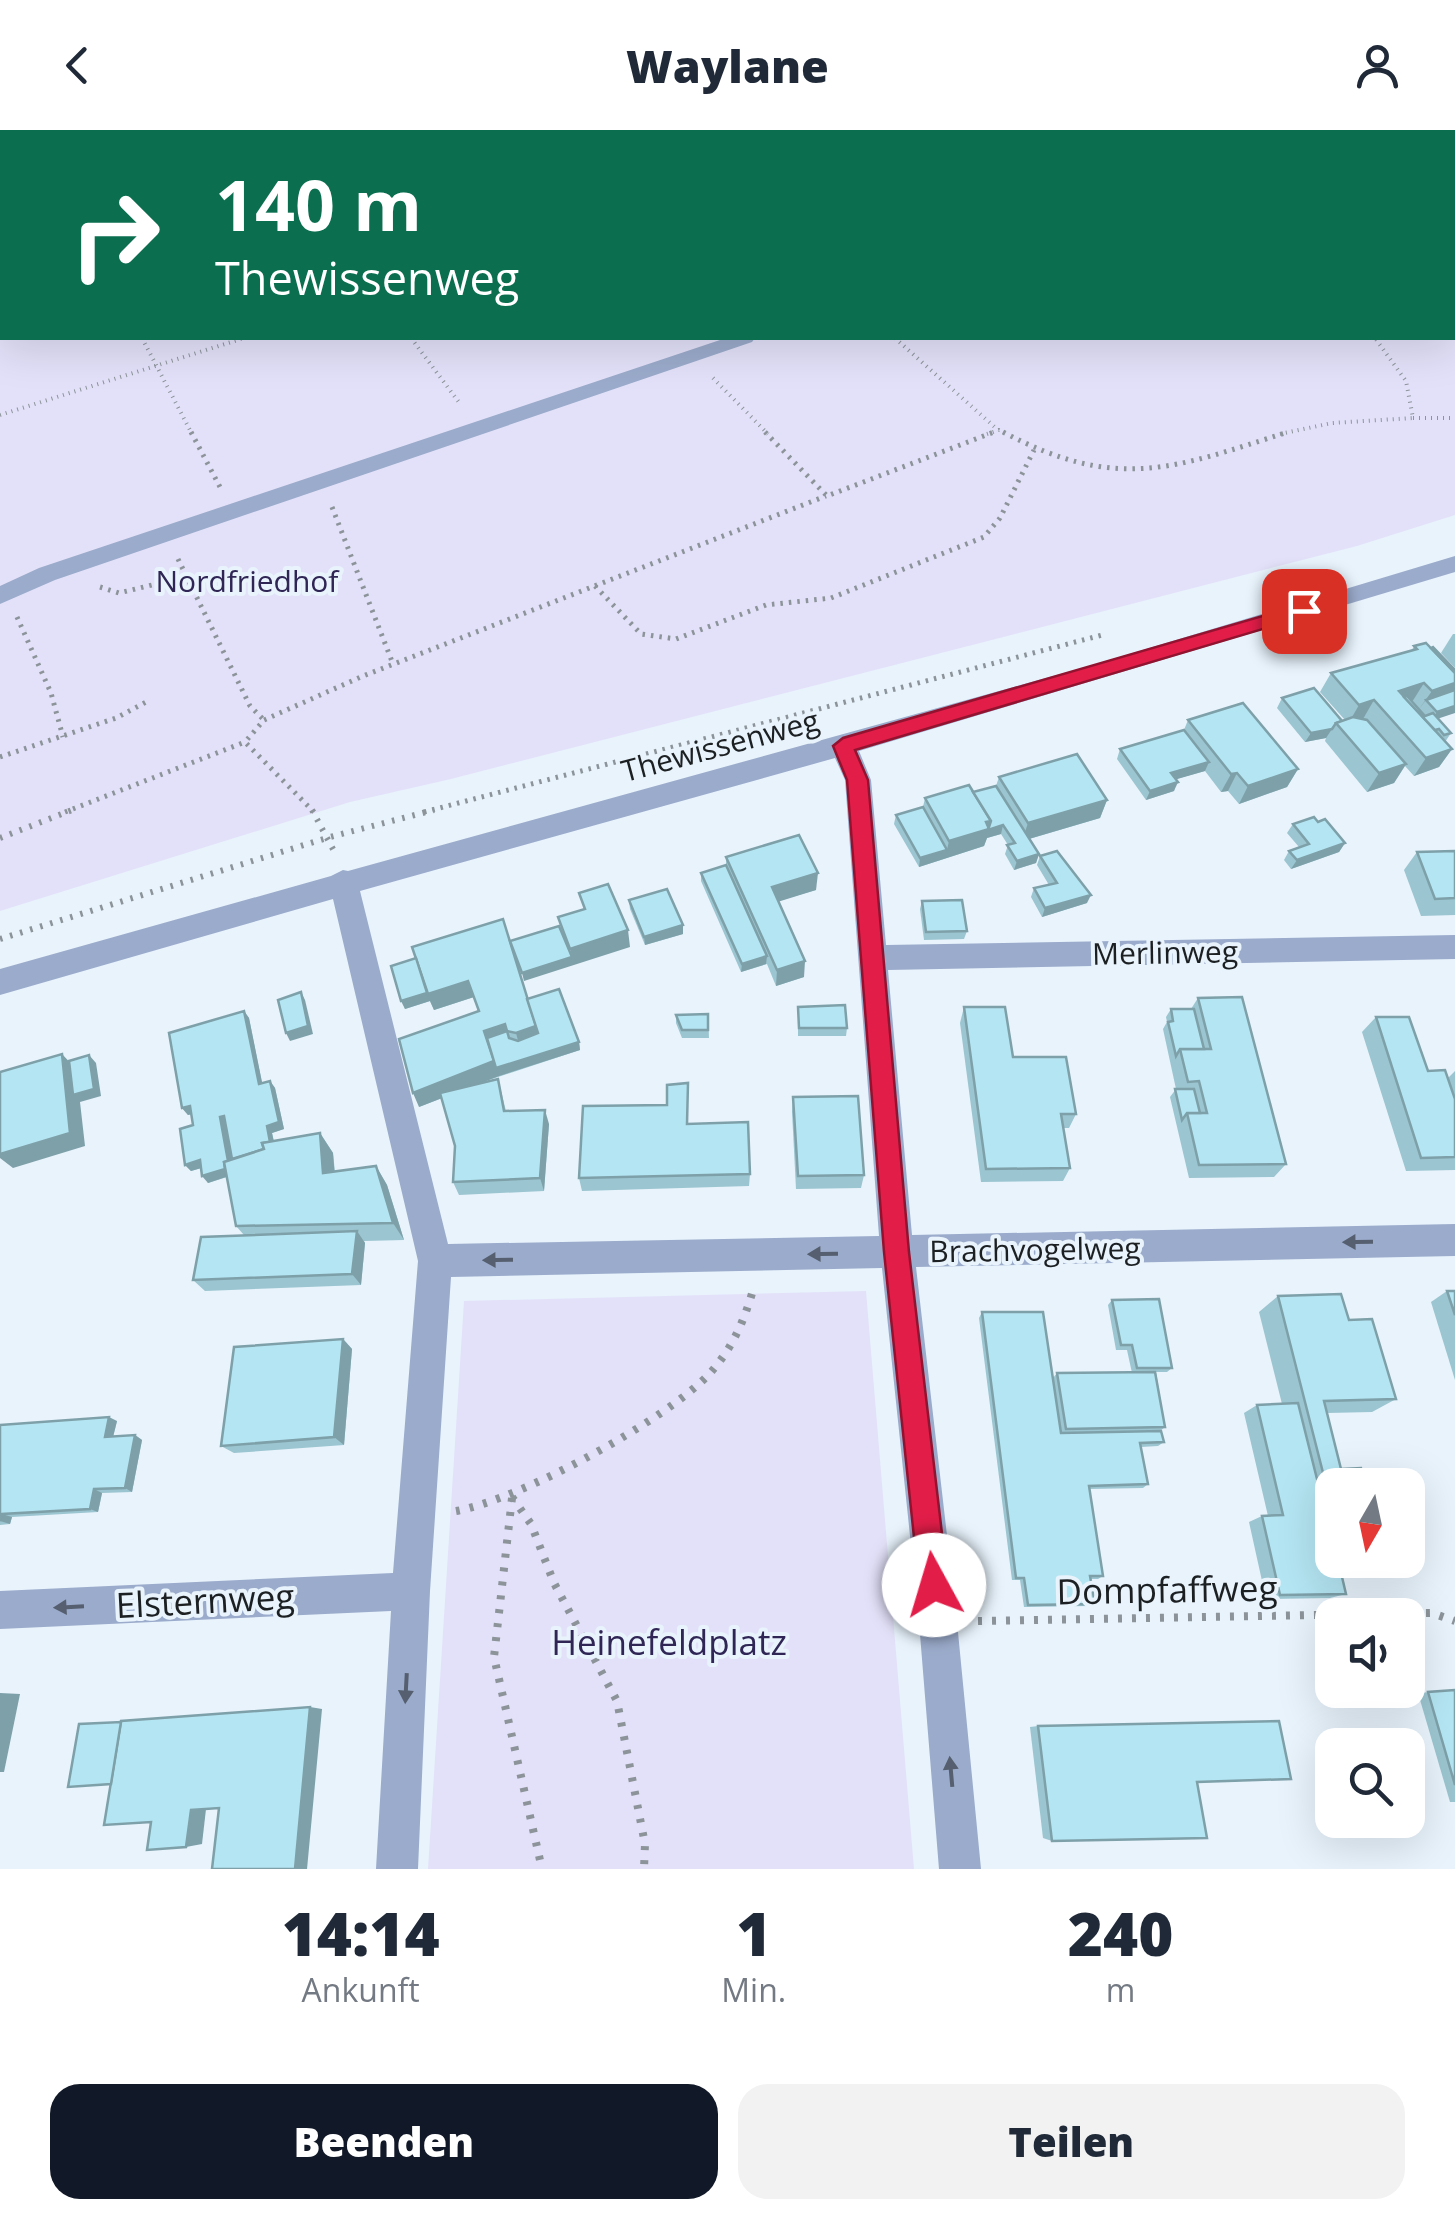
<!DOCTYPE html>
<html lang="de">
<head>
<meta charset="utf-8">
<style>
	:root { --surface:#fff; --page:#f2f2f3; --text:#1f2937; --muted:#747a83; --accent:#111827 }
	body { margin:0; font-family:"Open Sans",sans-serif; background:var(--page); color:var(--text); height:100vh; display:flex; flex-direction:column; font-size:38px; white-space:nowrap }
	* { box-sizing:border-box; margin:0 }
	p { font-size:32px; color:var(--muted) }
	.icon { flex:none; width:55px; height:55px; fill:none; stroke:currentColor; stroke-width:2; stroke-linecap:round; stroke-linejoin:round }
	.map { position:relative; height:1739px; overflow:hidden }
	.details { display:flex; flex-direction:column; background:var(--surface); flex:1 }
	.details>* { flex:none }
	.top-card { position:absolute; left:0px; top:0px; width:1455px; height:210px; box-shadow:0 10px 40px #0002; background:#0b6e4f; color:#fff; overflow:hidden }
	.needle { width:65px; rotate:189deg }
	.tools { position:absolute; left:1315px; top:1338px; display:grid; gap:20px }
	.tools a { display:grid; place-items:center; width:110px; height:110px; border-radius:20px; background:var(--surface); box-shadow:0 10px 40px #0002; font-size:50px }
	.pin { position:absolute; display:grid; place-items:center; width:85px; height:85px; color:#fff; margin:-42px; border-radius:20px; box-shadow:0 5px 15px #0006 }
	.me { position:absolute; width:110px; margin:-55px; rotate:354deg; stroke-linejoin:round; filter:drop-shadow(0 0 8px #0008) }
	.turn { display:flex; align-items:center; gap:35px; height:210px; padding:0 50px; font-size:45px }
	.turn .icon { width:130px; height:130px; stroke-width:2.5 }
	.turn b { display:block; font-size:70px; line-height:85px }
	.eta { display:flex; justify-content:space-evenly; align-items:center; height:170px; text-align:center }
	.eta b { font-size:60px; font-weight:800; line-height:70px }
	.button { display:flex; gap:20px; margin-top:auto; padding:20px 50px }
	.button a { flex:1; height:115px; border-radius:30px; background:var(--accent); color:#fff; font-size:40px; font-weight:800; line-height:115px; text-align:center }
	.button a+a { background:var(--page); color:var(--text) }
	header { display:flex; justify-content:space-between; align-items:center; height:130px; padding:0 50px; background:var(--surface); font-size:45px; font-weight:800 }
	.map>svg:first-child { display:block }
	.green { fill:#e3e1f9; fill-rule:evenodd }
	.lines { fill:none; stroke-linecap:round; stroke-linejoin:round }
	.path-far3 { stroke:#8c949a; stroke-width:4; stroke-dasharray:1 5; stroke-linecap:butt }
	.path-far2 { stroke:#8c949a; stroke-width:5; stroke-dasharray:2.5 6; stroke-linecap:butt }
	.path-far1 { stroke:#8c949a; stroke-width:6; stroke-dasharray:2.5 8; stroke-linecap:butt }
	.path { stroke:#8c949a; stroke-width:8; stroke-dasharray:4 10; stroke-linecap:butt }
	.minor { fill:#9babcb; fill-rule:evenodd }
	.wall { fill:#9bc5d0 }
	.shaded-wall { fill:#7ea0a9 }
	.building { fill:#b4e5f2; stroke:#7ea0a9; stroke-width:2.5 }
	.oneway { fill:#555f6f }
	.route { fill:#e11d48; stroke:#92132f; stroke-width:2.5 }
	.labels { text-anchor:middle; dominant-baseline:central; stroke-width:8; stroke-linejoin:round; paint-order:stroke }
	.park-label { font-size:30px; fill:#302656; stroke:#e8f3fc }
	.street-label { font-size:30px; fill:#1c2023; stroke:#e8f3fc }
	.near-street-label { font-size:35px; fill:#1c2023; stroke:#e8f3fc }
	.near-park-label { font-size:35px; fill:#302656; stroke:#e8f3fc }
</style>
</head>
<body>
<header><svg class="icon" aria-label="back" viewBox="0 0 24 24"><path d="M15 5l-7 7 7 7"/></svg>Waylane<svg class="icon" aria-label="person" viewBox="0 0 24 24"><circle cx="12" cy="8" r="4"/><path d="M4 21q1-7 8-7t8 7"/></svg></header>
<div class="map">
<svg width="1455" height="1739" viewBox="0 0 1455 1739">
	<rect width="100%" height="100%" fill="#e8f3fc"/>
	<!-- green -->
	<g class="green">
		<path d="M0 0H1455V385L1357 416 451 649 350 672 0 781ZM2 2H1452V208H2Z"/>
		<path d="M866 1161 914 1739H428L464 1171Z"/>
	</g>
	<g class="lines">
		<!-- path-far3 -->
		<g class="path-far3">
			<path d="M1410 2 1455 1"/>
			<path d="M142 208 192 304"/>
			<path d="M411 208 461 275"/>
			<path d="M895 208 998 300"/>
			<path d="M713 248 768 304"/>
			<path d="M0 285 244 208"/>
			<path d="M1413 288H1455"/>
			<path d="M987 304 999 300 1007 304"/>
			<path d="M1280 304 1332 293 1413 288 1406 251 1375 208"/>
		</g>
		<!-- path-far2 -->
		<g class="path-far2">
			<path d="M191 302 220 357"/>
			<path d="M765 302 827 366 994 302"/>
			<path d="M1003 302C1117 362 1172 339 1288 302"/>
			<path d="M332 377 393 534"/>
			<path d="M178 429 250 576 264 590"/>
			<path d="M595 456 641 504 676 509 766 475 831 468 984 407 1000 388 1034 320"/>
			<path d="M100 457 119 463 185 447"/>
			<path d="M17 487 51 563 63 607"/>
			<path d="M0 627 116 588 148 571"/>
			<path d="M65 682 245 612"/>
			<path d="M314 682 245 612 264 590 363 546 826 366"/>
			<path d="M424 682 1106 504"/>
		</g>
		<!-- path-far1 -->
		<g class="path-far1">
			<path d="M312 680 334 721"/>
			<path d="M0 708 72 680"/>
			<path d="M0 809 330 707 434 680"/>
		</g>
		<!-- path -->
		<g class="path">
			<path d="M512 1367 531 1394 554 1453 617 1571 645 1714 644 1739"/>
			<path d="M512 1368 494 1527 542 1739"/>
			<path d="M456 1381C519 1370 669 1289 711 1242 733 1217 744 1191 753 1160"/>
			<path d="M978 1491 1432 1483 1455 1491"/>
		</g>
		<!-- minor -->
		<g class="minor">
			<path d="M675 0H694L696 2H677Z"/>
			<path d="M2 125V137L0 138V126Z"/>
			<path d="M726 208H755L752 212 55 450 0 474V456L39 438Z"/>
			<path d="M1455 426V442L859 621 871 650 886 815 1455 805V829L888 840 912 1105 1455 1094V1126L916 1137 957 1492 981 1739H939L919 1492 882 1138 451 1147 430 1461 418 1739H376L391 1481 0 1499V1461L393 1443 418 1131 333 769 0 865V839L331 746 343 740 348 741 1093 535ZM835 628 845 650 879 1106 448 1114 360 761Z"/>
		</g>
	</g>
	<!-- wall -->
	<g class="wall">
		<path d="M1453 504H1455V538L1441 523Z"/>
		<path d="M1414 516 1455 540 1438 589 1451 603 1445 612 1452 619 1439 637 1414 646 1405 636 1394 653 1367 662 1325 611 1326 608 1305 612 1277 578 1282 568 1342 591 1345 590 1320 562 1331 543 1412 520Z"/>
		<path d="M1188 590 1298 639 1287 657 1239 674 1228 661 1221 662 1205 641 1176 649 1174 661 1146 670 1117 629 1120 619 1184 600Z"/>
		<path d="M999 647 1107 670 1100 688 1029 709 1039 724 1036 733 1014 740 1005 724 1008 715 1001 704 987 708 984 716 919 737 894 694 896 685 923 677 925 668 973 662 996 656Z"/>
		<path d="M1318 692 1345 713 1339 722 1291 739 1284 730 1289 721 1299 717 1287 703 1293 694Z"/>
		<path d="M1455 721V785L1421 786 1404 740 1417 722Z"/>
		<path d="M1040 726 1087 773 1042 787 1031 767 1034 758 1049 755 1037 735Z"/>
		<path d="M726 727 816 760 778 771 804 847 776 856 767 834 741 842 701 751V743L726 735Z"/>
		<path d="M629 770 683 795V804L645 815 630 779Z"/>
		<path d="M922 771 967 801 964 809 924 810 920 779Z"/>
		<path d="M391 836 527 869 579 912 580 920 480 953 498 949 506 981 549 994 544 1061 459 1065 453 1052 455 1016 442 968 419 977 478 881 474 867 434 880 430 871 405 879Z"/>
		<path d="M1198 868 1286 1034 1274 1047 1189 1048 1170 967 1176 959 1163 899 1167 892 1166 887 1171 879H1191Z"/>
		<path d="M798 877 847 898 846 906H798Z"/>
		<path d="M964 877 1013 927 1076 984 1069 998H1063L1070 1038 1063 1051 981 1052 960 893Z"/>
		<path d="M244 881 249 888 262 953 270 951 275 958 284 999 272 1003 274 1011 320 1003 333 1023 335 1042 376 1036 387 1055 404 1110 364 1111 365 1113 361 1155 205 1161 193 1150 244 1105 236 1096 227 1047 208 1053 201 1038 191 1041 185 1035 193 995 192 984 188 985 182 978Z"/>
		<path d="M708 884 709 908H682L676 893V885Z"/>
		<path d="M1376 887 1428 941 1448 948 1455 941V1040L1406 1041 1362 902Z"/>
		<path d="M688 953V994L750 1044 749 1056 582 1061 579 1048 667 975Z"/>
		<path d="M793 967 864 1045 861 1058 796 1059 792 982Z"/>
		<path d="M1447 1161H1455V1250L1431 1172Z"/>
		<path d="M1278 1166 1349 1190 1396 1269 1372 1282 1327 1283 1332 1355V1430L1346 1464 1330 1468 1266 1469 1249 1392 1262 1386H1268L1244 1283 1257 1275 1282 1274 1259 1182Z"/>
		<path d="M1112 1170 1172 1238 1167 1242H1156L1165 1297 1160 1301 1164 1312 1158 1316 1141 1317 1148 1354 1143 1358 1089 1359 1103 1446 1098 1449H1091L1095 1474 1090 1476 1024 1477 1020 1450H1012L979 1188 982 1182 1053 1248 1057 1243H1132L1127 1220H1116L1108 1175Z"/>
		<path d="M343 1209 352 1219 344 1315 234 1323 221 1316Z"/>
		<path d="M117 1291 113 1307 135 1305 142 1310 132 1362 102 1363 98 1382 12 1387 10 1394 0 1395V1295Z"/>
		<path d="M1455 1560V1672H1450L1418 1563Z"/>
		<path d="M1038 1596 1197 1652 1052 1711 1043 1708 1030 1597Z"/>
	</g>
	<!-- shaded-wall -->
	<g class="shaded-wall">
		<path d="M1455 551V561L1426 570 1419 579 1432 561Z"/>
		<path d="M1424 553 1412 572 1398 576 1399 561Z"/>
		<path d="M1374 570 1363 589 1348 594 1359 575Z"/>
		<path d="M1455 576V583L1431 591 1437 582Z"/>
		<path d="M1332 599 1326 608 1305 612 1311 603Z"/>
		<path d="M1452 619 1439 637 1414 646 1426 628Z"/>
		<path d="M1209 632 1205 641 1167 652 1171 643Z"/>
		<path d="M1406 634 1394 653 1367 662 1379 643Z"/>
		<path d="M1298 639 1287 657 1239 674 1248 656Z"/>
		<path d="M1237 643 1228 661 1221 662 1231 644Z"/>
		<path d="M1178 652 1174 661 1146 670 1150 661Z"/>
		<path d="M1107 670 1100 688 1022 711 1028 693Z"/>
		<path d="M991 691 1003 695 1001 704 987 708 984 716 919 737 920 728 947 720 949 711Z"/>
		<path d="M1345 713 1339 722 1291 739 1297 730Z"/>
		<path d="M1039 724 1036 733 1014 740 1017 731Z"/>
		<path d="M818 743 816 760 771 774 772 757Z"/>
		<path d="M1091 765 1087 773 1042 787 1045 778Z"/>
		<path d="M683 795V804L645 815 644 807Z"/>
		<path d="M628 800 630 817 524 851 522 843 572 827 570 819Z"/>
		<path d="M767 826 766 834 741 842 742 834Z"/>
		<path d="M805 831 804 847 776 856 777 840Z"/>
		<path d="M468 851 474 867 434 880 430 871 405 879 401 871Z"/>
		<path d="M301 862 305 870 313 904 290 911 286 903Z"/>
		<path d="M244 881 249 888 264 962 259 954Z"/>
		<path d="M505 894 510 909 489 916 579 912 580 920 499 946 419 977 413 963 484 901Z"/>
		<path d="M536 896 540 911 520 918 516 903Z"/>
		<path d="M62 924 76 939 89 925 96 933 101 966 80 972 85 1016 13 1038 0 1028V1024Z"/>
		<path d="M270 951 275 958 284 999 272 1003 279 1038 274 1031 267 996Z"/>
		<path d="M190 976 196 983 188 985 182 978Z"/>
		<path d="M545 980 549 994 544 1061 540 1048Z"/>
		<path d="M224 986 235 1044 208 1053 202 1046 220 987Z"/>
		<path d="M320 1003 333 1023 336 1062 323 1043Z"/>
		<path d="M200 1030 205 1037 191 1041 185 1035Z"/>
		<path d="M376 1036 387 1055 404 1110 393 1093Z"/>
		<path d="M357 1101 365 1113 361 1155 352 1144Z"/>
		<path d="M343 1209 352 1219 344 1315 334 1307Z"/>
		<path d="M109 1287 117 1291 112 1311 105 1307Z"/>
		<path d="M135 1305 142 1310 132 1362 125 1358Z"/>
		<path d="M94 1359 102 1363 98 1382 90 1379Z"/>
		<path d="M2 1384 12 1387 10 1394 0 1391Z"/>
		<path d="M0 1563 20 1564 4 1642H0Z"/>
		<path d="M310 1577 322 1579 307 1739H295Z"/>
		<path d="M206 1679 202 1714 186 1717 191 1680Z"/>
	</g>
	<!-- building -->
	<g class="building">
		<path d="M1426 513 1455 543V553L1432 561 1424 553 1399 561 1452 619 1426 628 1374 570 1359 575 1331 543 1417 519 1414 516Z"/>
		<path d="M1433 517 1455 540V543L1431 518Z"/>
		<path d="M1314 558 1342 591 1336 593 1332 599 1311 603 1282 568Z"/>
		<path d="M1455 560V576L1437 582 1426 570Z"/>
		<path d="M1407 566 1425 586 1433 583 1451 603 1444 605 1439 599 1435 600 1404 567Z"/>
		<path d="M1243 573 1298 639 1248 656 1237 643 1231 644 1188 590Z"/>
		<path d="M1353 587 1367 590 1406 634 1379 643 1336 593Z"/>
		<path d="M1184 600 1209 632 1171 643 1178 652 1150 661 1120 619Z"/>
		<path d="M1077 624 1107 670 1028 693 999 647Z"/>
		<path d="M969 655 991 691 986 692 989 699 949 711 925 668Z"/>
		<path d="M996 656 1039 724 1017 731 1007 715 1015 713 1003 695 988 700 991 691 973 662Z"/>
		<path d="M923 677 947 720 920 728 896 685Z"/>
		<path d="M1314 687 1318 692 1325 689 1345 713 1297 730 1289 721 1309 714 1293 694Z"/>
		<path d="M799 705 818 743 772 757 805 831 777 840 726 727Z"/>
		<path d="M1057 721 1091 765 1045 778 1034 758 1057 753 1040 726Z"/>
		<path d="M1455 721V768L1435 769 1417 722Z"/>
		<path d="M726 735 767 826 742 834 701 743Z"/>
		<path d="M608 754 628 800 570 819 558 787 585 779 579 763Z"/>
		<path d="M667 759 683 795 644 807 629 770Z"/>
		<path d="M962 770 967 801 926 802 922 771Z"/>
		<path d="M503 789 536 896 516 903 507 901 505 894 484 901 494 931 413 963 399 909 479 881 468 851 428 864 412 817Z"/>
		<path d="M559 796 572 827 522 843 510 811Z"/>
		<path d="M416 828 427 863 401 871 391 836Z"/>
		<path d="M559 859 579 912 496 938 487 908 507 901 509 908 518 911 538 903 527 869Z"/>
		<path d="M301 862 308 896 286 903 278 870Z"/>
		<path d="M1242 867 1286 1034 1199 1035 1187 983H1207L1199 951 1188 952 1180 919H1211L1198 868Z"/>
		<path d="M845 875 847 898H799L798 877Z"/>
		<path d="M964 877H1005L1013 927H1066L1076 984H1061L1070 1038 986 1039Z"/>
		<path d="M1171 879H1194L1204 919H1180L1176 926 1168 892 1173 891Z"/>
		<path d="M244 881 259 954 270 951 279 992 267 996 270 1012 262 1013 264 1019 232 1029 224 986 220 987 228 1031 224 1032 225 1039 202 1046 200 1030 185 1035 180 999 193 995 190 976 182 978 169 903Z"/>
		<path d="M708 884V900H682L676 885Z"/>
		<path d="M1376 887H1409L1428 941 1445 940 1455 969V1027L1421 1028Z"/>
		<path d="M62 924 70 1003 0 1024V942Z"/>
		<path d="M89 925 94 959 73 965 69 931Z"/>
		<path d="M498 949 504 981 545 980 540 1048 453 1052 455 1016 440 963Z"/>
		<path d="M688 953 687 994 748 992 750 1044 579 1048 583 976 667 975V955Z"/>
		<path d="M1175 959H1194L1200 983H1187L1182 990Z"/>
		<path d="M858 966 864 1045 798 1046 793 967Z"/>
		<path d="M320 1003 323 1043 376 1036 393 1093 236 1096 224 1032 264 1019 262 1013Z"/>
		<path d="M357 1101 352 1144 193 1150 201 1107Z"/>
		<path d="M1447 1161H1455V1185Z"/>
		<path d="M1341 1164 1349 1190 1372 1189 1396 1269 1324 1271 1341 1339 1361 1338 1366 1355H1332V1378L1278 1166Z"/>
		<path d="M1159 1169 1172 1238H1137L1132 1215H1121L1112 1170Z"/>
		<path d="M982 1182H1043L1061 1303 1161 1301 1164 1312 1140 1313 1148 1354 1089 1356 1103 1446H1090L1095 1474 1028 1475 1024 1448H1016Z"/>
		<path d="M343 1209 334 1307 221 1316 234 1217Z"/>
		<path d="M1155 1242 1165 1297 1066 1299 1057 1243Z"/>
		<path d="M1298 1273 1332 1409V1430H1338L1346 1464 1280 1465 1262 1386 1283 1385 1257 1275Z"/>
		<path d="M109 1287 105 1307 135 1305 125 1358 94 1359 90 1379 2 1384 0 1391V1295Z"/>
		<path d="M1455 1560V1655L1428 1562Z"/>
		<path d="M310 1577 295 1739H212L219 1678 191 1680 186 1717 147 1720 151 1692 104 1695 121 1591Z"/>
		<path d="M1279 1591 1291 1649 1197 1652 1207 1708 1052 1711 1038 1596Z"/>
		<path d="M121 1592 111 1654 68 1657 79 1594Z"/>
	</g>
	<!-- one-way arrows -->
	<defs><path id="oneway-solid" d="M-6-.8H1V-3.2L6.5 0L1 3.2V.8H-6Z" transform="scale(2.5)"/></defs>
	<g class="oneway">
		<use href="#oneway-solid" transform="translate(1358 1112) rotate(179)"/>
		<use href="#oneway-solid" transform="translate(823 1124) rotate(179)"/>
		<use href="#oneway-solid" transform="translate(498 1130) rotate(179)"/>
		<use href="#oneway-solid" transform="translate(69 1477) rotate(177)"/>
		<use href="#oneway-solid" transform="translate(406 1558) rotate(93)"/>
		<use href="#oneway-solid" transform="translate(951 1642) rotate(-95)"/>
	</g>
	<!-- route -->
	<path class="route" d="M1304 474 1310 476V485L855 620 868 650 909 1122 948 1455 944 1465 934 1470 923 1465 919 1455 884 1122 847 650 833 616 843 608Z"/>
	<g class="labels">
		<!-- park labels -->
		<g class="park-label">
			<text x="247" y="450">Nordfriedhof</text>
		</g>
		<!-- street labels -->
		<g class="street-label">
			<text transform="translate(720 615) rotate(-15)">Thewissenweg</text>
			<text transform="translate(1165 822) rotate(-1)">Merlinweg</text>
			<text transform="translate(1035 1119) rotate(-1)">Brachvogelweg</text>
		</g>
		<!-- near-street labels -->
		<g class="near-street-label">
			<text transform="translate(1167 1459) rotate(-1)">Dompfaffweg</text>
			<text transform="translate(205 1470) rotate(-3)">Elsternweg</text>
		</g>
		<!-- near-park labels -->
		<g class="near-park-label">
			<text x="669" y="1511">Heinefeldplatz</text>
		</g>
	</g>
</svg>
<div class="tools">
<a><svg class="needle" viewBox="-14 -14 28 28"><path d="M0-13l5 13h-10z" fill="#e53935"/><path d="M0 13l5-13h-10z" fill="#747a83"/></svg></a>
<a><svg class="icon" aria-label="sound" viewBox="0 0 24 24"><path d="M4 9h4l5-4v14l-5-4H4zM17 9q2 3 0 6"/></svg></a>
<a><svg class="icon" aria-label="search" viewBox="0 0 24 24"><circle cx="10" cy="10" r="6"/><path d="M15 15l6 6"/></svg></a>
</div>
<div class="pin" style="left:1304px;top:481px;background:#d93025"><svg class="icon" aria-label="arrive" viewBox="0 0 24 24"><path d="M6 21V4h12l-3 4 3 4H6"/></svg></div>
<svg class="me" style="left:934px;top:1455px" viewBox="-20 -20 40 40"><circle r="19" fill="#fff"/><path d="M0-13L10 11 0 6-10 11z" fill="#e11d48"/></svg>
<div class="top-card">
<div class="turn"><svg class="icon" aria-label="right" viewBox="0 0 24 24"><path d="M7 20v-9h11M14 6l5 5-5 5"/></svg><div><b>140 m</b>Thewissenweg</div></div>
</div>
</div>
<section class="details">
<div class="eta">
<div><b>14:14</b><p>Ankunft</p></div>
<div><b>1</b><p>Min.</p></div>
<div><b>240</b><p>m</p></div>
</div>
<div class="button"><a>Beenden</a><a>Teilen</a></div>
</section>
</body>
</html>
